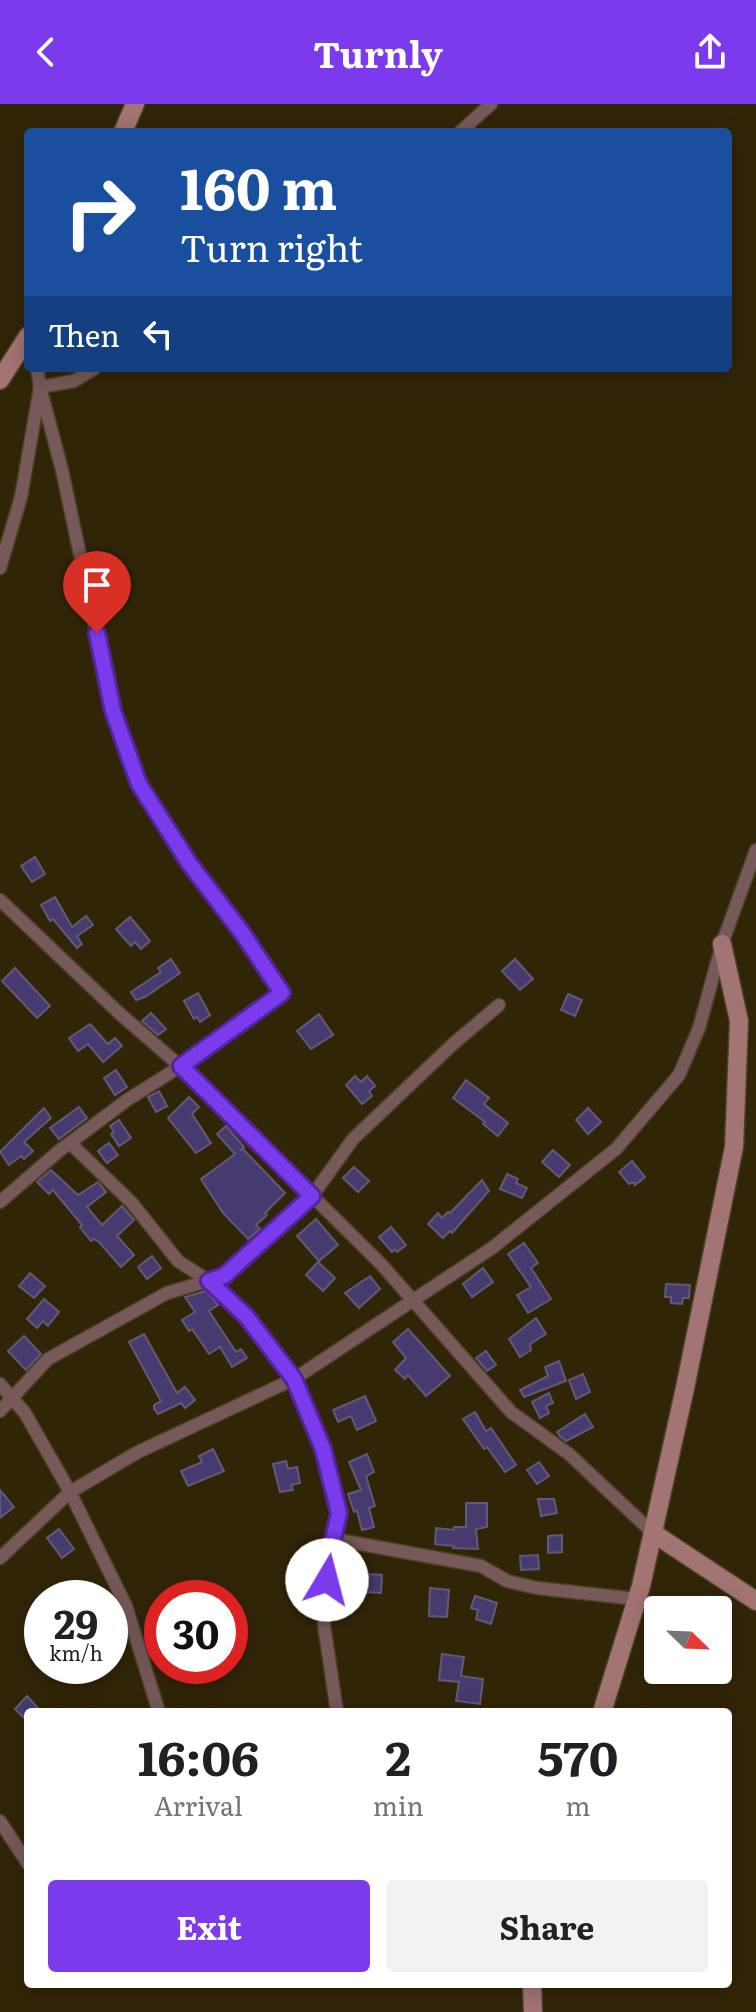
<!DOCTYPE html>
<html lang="en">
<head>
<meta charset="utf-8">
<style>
	:root { --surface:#fff; --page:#f2f2f2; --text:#202124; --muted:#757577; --accent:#7c3aed }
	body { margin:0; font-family:Literata,serif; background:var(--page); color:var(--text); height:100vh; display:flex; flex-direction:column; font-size:30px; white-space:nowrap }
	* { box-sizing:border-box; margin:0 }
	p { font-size:26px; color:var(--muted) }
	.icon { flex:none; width:44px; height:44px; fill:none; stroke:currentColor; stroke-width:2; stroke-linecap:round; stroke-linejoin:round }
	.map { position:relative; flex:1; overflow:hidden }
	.sheet { position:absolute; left:24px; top:1604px; width:708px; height:280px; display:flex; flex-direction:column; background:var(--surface); border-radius:8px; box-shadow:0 4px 20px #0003 }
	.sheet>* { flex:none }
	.hud { position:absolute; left:24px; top:24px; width:708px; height:244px; border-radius:8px; box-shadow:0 4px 20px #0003; background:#1a4fa0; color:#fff; overflow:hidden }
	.needle { width:52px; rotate:113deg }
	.fabs { position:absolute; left:644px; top:1492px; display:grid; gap:16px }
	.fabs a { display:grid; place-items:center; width:88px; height:88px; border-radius:8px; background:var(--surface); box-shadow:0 4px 20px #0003; font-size:40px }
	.speed { position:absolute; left:24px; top:1476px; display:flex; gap:16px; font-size:40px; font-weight:700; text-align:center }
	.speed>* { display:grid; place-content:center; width:104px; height:104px; border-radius:50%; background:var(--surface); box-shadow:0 4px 20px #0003; line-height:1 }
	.speed small { font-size:20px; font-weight:400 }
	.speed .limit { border:12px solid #d22; background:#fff; color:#111 }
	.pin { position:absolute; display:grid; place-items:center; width:68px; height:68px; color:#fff; margin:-82px -34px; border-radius:50% 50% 50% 0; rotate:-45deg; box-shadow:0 0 8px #0007 }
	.pin .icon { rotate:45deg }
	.me { position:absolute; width:88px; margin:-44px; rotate:8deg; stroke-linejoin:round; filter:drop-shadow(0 0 6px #0008) }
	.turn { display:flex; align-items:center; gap:28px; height:168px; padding:0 24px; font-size:36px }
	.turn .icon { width:104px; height:104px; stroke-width:2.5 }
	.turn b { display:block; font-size:56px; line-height:68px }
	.then { display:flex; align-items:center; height:76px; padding:0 24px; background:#0003; gap:16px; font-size:30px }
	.eta { display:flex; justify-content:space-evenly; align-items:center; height:136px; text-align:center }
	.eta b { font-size:48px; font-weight:700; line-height:56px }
	.action { display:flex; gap:16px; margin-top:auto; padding:16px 24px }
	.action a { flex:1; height:92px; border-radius:8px; background:var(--accent); color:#fff; font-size:32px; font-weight:700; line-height:92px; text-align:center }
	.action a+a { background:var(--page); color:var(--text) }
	header { display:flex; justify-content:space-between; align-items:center; height:104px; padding:0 24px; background:var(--accent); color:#fff; font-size:36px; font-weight:700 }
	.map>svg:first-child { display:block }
	.building { fill:#473a6e; stroke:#605a77; stroke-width:2 }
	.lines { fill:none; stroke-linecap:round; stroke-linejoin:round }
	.street-casing { stroke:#4d4126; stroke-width:15 }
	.secondary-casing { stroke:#4d4126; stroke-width:21 }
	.street { stroke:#765958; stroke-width:12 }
	.secondary { stroke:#a27473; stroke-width:18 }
	.route-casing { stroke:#51269a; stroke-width:20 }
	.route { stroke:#7c3aed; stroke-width:14 }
</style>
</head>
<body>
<header><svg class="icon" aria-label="back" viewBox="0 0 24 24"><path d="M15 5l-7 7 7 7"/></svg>Turnly<svg class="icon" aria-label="share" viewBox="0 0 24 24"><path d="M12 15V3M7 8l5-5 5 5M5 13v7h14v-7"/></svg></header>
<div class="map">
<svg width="756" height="1908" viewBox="0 0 756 1908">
	<rect width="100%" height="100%" fill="#312508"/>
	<!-- building -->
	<g class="building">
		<path d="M35 753 45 770 32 778 21 762Z"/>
		<path d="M55 793 72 823 86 812 93 821 77 832 82 840 77 844 53 815 50 817 41 801Z"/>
		<path d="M130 813 150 837 141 845 135 838 131 842 116 825Z"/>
		<path d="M171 855 180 869 145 893 136 896 131 888 161 868 158 864Z"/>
		<path d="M515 855 533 875 520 886 502 867Z"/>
		<path d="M15 864 50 902 37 914 2 877Z"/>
		<path d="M198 889 210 911 200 918 197 913 194 915 184 897Z"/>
		<path d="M568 890 582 896 575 912 561 906Z"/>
		<path d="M151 909 166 925 158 931 142 917Z"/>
		<path d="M319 910 333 931 311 945 297 927Z"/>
		<path d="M90 920 108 940 115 934 122 942 103 958 88 940 78 947 69 934Z"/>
		<path d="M116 966 127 983 115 991 104 974Z"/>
		<path d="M355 972 361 978 367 972 375 982 369 987 372 992 362 1000 346 981Z"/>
		<path d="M466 976 489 994 484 1000 508 1019 498 1032 483 1020 485 1018 453 994Z"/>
		<path d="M159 987 167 1002 156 1008 148 993Z"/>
		<path d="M189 993 199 1003 192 1010 211 1039 196 1049 168 1014Z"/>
		<path d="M79 1003 87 1014 59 1035 50 1024Z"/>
		<path d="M44 1004 51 1014 24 1038 33 1047 24 1055 21 1052 9 1061 0 1048Z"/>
		<path d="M588 1004 601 1018 588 1030 576 1016Z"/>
		<path d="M119 1016 131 1034 119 1042 111 1030 114 1028 110 1022Z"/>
		<path d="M226 1022 244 1043 240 1047 243 1045 285 1089 265 1109 267 1111 256 1121 260 1125 248 1135 223 1109 201 1075 235 1050 217 1030Z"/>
		<path d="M109 1039 118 1051 107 1059 98 1047Z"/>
		<path d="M553 1046 570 1061 559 1073 542 1058Z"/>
		<path d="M632 1057 645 1073 635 1081 633 1078 629 1080 619 1068Z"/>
		<path d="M354 1063 369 1077 358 1088 343 1074Z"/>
		<path d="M51 1066 78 1091 98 1078 106 1088 87 1103 102 1121 122 1102 134 1116 117 1132 134 1151 121 1163 98 1137 94 1135 91 1137 80 1123 82 1121 53 1086 49 1090 37 1078Z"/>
		<path d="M507 1070 518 1075 516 1079 527 1084 522 1094 500 1085Z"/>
		<path d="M482 1076 489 1087 452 1129 450 1127 443 1134 428 1120 438 1109 442 1114 448 1108 450 1109Z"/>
		<path d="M316 1115 338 1141 319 1157 297 1132Z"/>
		<path d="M391 1123 406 1141 397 1148 395 1145 392 1148 379 1133Z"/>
		<path d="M524 1139 538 1159 531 1164 551 1195 528 1209 517 1191 531 1183 508 1150Z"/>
		<path d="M152 1152 161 1164 147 1175 138 1163Z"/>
		<path d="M318 1158 335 1174 323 1187 306 1171Z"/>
		<path d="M483 1164 493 1178 472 1193 463 1180Z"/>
		<path d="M30 1169 45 1182 34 1194 19 1182Z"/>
		<path d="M370 1172 380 1185 359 1204 345 1189Z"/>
		<path d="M666 1180 690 1181 689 1194H683L682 1200 671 1199V1193H665Z"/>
		<path d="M206 1187 218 1201 209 1207 236 1248 241 1245 247 1254 232 1263 220 1243 209 1250 192 1225 189 1227 182 1216 195 1208 185 1193Z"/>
		<path d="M44 1195 59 1208 48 1222 43 1217 37 1224 27 1215Z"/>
		<path d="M536 1214 546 1230 530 1240 531 1246 520 1253 509 1235Z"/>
		<path d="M408 1225 450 1272 426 1292 408 1271 405 1275 395 1266 406 1254 393 1238Z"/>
		<path d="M144 1230 177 1289 185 1283 195 1296 185 1304 181 1299 158 1310 154 1305V1301L161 1297 129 1238Z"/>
		<path d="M24 1232 41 1250 26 1266 8 1247Z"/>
		<path d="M486 1247 496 1261 487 1267 476 1254Z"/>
		<path d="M559 1257 566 1277 524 1293 520 1286 548 1272 545 1263Z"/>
		<path d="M583 1270 590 1288 576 1295 569 1276Z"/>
		<path d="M549 1289 553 1299 546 1302 549 1309 540 1314 532 1298Z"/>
		<path d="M365 1292 376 1317 357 1326 351 1312 338 1318 333 1306Z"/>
		<path d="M475 1308 486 1327 491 1324 516 1361 505 1368 487 1343 484 1345 463 1315Z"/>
		<path d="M585 1310 593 1323 566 1337 560 1332 557 1328Z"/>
		<path d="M213 1345 224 1367 188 1382 181 1367 202 1358 199 1352Z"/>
		<path d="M367 1350 374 1368 366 1372 375 1402 369 1404 374 1423 362 1426 357 1407 354 1408 348 1390 361 1386 349 1358Z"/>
		<path d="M286 1357 288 1365 297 1363 300 1379 291 1381 293 1386 280 1388 273 1360Z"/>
		<path d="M539 1358 549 1372 537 1380 527 1366Z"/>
		<path d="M0 1386 14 1403 0 1414Z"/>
		<path d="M538 1395H554L557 1409 541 1412Z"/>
		<path d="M466 1399H487V1423L476 1425 478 1445 453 1444 454 1442 435 1440 436 1424 454 1426V1423H466Z"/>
		<path d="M59 1425 74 1445 62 1454 47 1434Z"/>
		<path d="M562 1431V1448L548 1449V1432Z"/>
		<path d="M538 1451 539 1465 521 1466 520 1452Z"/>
		<path d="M368 1470 382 1471 381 1489 366 1488Z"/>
		<path d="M350 1479 363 1480 360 1498 348 1496Z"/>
		<path d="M430 1484 449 1486 447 1513 429 1512Z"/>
		<path d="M475 1492 497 1499 491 1520 476 1515 478 1506 471 1504Z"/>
		<path d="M442 1550 464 1553 461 1572 483 1575 480 1600 456 1597 459 1578 439 1576Z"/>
		<path d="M27 1592 38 1604 34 1608H28L26 1616 15 1605Z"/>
	</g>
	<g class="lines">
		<!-- street casing -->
		<g class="street-casing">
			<g id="street">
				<path d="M460 28 491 0"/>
				<path d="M0 464 21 393 40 283 37 264"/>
				<path d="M0 796 119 909 187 968 381 1160 511 1308 569 1350 653 1429"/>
				<path d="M70 1039 132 1099 178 1157 209 1177 246 1212 294 1275 323 1345 339 1409 329 1453 324 1521 337 1608"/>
				<path d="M0 1098 59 1047 127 996 181 962 282 889 243 830 189 759 139 680 113 607 62 366 40 283 74 277 95 264"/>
				<path d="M0 1280 25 1309 70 1388 126 1502 159 1608"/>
				<path d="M0 1307 48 1255 167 1189 224 1172 312 1092 353 1035 453 940 499 901"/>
				<path d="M333 1435 481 1462 507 1477 537 1484 637 1495"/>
				<path d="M0 1454 70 1388 138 1348 294 1275 492 1144 616 1045 679 971 699 924 722 840 756 746"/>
				<path d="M0 1717 28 1760"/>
			</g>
		</g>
		<!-- secondary casing -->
		<g class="secondary-casing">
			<g id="secondary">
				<path d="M123 28 135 0"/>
				<path d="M0 276 28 232"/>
				<path d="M653 1429 756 1497"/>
				<path d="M602 1608 641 1482 685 1284 734 1043 739 917 722 840"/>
				<path d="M532 1880 533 1908"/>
			</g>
		</g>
		<!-- street -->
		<use href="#street" class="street"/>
		<!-- secondary -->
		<use href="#secondary" class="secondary"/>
	</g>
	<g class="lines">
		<!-- route casing -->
		<g class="route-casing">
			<path id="route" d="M97 529 113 607 139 680 189 759 243 830 282 889 181 962 312 1092 224 1172 209 1177 246 1212 294 1275 323 1345 339 1409 329 1453 327 1476"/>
		</g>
		<!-- route -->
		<use href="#route" class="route"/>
	</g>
</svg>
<div class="fabs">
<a><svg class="needle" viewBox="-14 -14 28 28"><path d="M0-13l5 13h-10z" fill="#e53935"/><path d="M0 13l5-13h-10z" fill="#757577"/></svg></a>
</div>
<div class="speed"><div>29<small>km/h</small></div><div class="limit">30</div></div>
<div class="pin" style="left:97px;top:529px;background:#d93025"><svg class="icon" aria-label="arrive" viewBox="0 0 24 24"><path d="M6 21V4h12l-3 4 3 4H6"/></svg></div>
<svg class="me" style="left:327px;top:1476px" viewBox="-20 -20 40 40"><circle r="19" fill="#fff"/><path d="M0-13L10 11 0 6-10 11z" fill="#7c3aed"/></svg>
<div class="hud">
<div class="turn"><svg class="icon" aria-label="right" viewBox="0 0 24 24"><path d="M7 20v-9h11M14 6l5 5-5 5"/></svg><div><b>160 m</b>Turn right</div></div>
<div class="then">Then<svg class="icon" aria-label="left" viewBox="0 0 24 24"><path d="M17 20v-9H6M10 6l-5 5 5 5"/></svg></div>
</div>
<section class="sheet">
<div class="eta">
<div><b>16:06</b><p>Arrival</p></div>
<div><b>2</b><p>min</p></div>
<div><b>570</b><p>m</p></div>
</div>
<div class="action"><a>Exit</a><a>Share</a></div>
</section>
</div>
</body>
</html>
